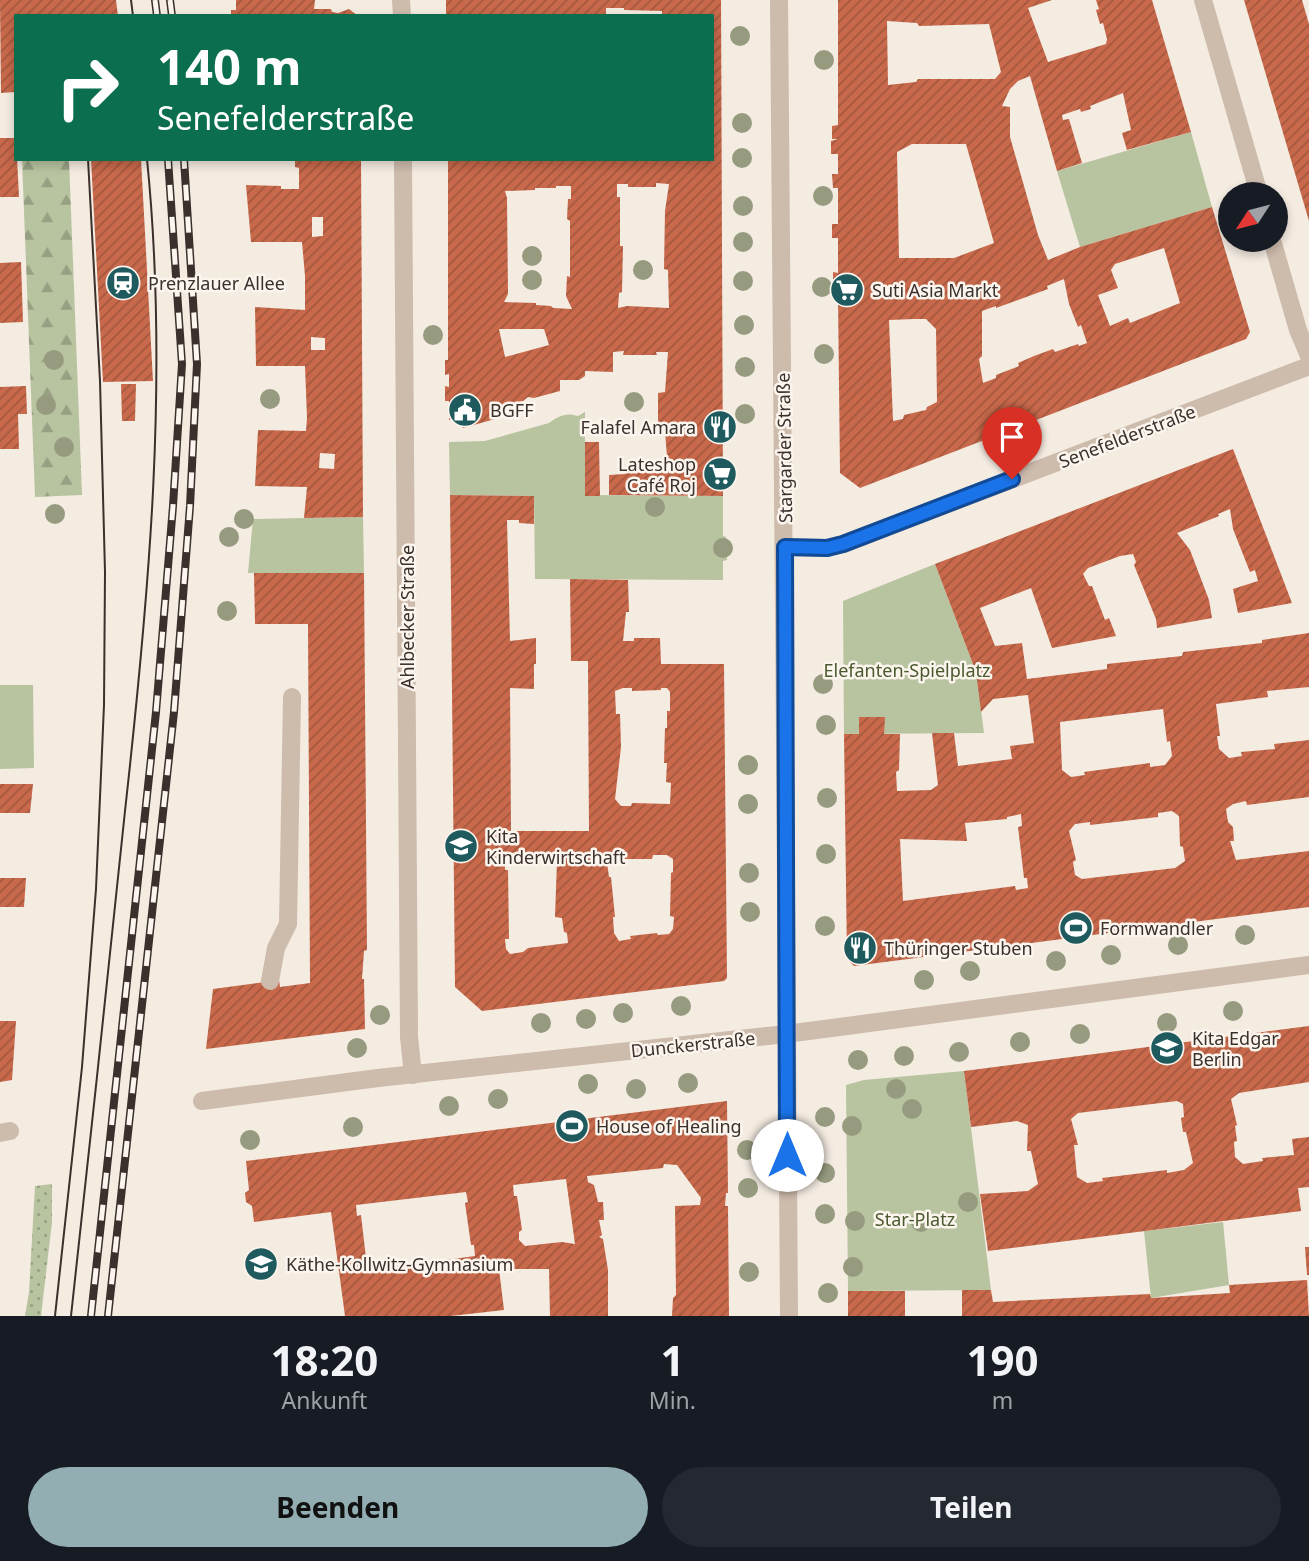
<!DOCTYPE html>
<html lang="de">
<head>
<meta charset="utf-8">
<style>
	:root { --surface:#171b24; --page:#242831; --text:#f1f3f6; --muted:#9ea1a6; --accent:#92aeb2 }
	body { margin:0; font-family:"Noto Sans",sans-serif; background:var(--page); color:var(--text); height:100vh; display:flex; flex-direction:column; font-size:26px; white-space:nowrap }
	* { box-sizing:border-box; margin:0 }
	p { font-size:23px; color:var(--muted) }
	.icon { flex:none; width:38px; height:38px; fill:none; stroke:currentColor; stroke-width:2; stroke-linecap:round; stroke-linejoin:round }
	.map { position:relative; height:1316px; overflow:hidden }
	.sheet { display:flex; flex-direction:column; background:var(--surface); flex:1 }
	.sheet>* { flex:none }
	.guide { position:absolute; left:14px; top:14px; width:700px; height:147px; border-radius:0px; box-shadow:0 4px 10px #0003; background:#0b6e4f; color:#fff; overflow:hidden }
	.needle { width:46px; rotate:234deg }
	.tools { position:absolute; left:1218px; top:182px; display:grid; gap:14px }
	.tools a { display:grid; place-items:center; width:70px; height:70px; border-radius:50%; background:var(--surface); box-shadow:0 4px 10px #0003; font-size:35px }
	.pin { position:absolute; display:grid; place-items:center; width:60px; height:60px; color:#fff; margin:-72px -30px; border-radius:50% 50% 50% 0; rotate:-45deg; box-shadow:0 0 7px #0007 }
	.pin .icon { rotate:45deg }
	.me { position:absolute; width:77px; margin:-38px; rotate:0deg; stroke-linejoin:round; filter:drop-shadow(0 0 5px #0008) }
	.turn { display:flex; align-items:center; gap:24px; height:147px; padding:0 28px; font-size:32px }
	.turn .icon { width:91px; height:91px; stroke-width:2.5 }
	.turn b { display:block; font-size:49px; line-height:60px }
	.eta { display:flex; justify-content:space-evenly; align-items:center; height:119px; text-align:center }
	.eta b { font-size:42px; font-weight:700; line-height:49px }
	.action { display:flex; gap:14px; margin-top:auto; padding:14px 28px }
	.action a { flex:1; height:80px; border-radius:42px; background:var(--accent); color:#111; font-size:28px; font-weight:700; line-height:80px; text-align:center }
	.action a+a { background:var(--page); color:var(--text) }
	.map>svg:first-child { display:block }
	.grass { fill:url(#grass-dots) }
	.forest { fill:url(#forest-firs) }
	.park { fill:#b8c4a0 }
	.building { fill:url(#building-hatch); fill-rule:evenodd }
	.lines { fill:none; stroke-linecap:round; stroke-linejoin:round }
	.lane { stroke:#cdbbac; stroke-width:18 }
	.street { stroke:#cdbbac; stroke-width:18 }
	.tram { stroke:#3b302b; stroke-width:2 }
	.rail-casing { stroke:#3b302b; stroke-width:8 }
	.rail { stroke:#fbf5ee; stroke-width:5; stroke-dasharray:16; stroke-linecap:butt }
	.tree { fill:#969b7f }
	.route-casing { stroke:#114b97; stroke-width:18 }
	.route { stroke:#1a73e8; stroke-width:12 }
	.labels { text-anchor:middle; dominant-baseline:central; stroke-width:5; stroke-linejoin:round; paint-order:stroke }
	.poi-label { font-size:18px; fill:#3b302b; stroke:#fbf5ee; text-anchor:start }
	.street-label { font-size:18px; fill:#3b302b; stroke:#fbf5ee }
	.park-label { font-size:18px; fill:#4a5a2e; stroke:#fbf5ee }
</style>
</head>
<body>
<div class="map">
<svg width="1309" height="1316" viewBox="0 0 1309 1316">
	<defs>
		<pattern id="grass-dots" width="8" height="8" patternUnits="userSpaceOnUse" patternTransform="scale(1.75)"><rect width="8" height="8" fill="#b8c4a0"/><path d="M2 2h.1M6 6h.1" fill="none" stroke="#97a083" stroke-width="1.8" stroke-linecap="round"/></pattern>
		<pattern id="forest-firs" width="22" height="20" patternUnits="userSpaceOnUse" patternTransform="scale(1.75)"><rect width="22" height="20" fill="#b8c4a0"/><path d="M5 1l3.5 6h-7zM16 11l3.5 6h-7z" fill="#97a083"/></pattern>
		<pattern id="building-hatch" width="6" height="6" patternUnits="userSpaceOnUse" patternTransform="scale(1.75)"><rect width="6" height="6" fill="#c8694b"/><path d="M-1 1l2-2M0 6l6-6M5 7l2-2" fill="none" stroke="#a4573f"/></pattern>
	</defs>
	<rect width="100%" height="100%" fill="#f4ebe1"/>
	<!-- grass -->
	<path class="grass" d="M52 1184V1222L41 1316H25L29 1292 35 1186Z"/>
	<!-- forest -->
	<path class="forest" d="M22 159H69L82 495 35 497Z"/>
	<!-- park -->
	<g class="park">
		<path d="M1191 132 1212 207 1080 247 1057 171Z"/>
		<path d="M585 412V495L723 496V536L726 537 727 560 723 561V580L535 579 534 496 450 495 449 442 485 441 549 423C558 416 566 412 578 416Z"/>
		<path d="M363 517 364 573H248L253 519Z"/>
		<path d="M935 564 976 672 984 733 844 734 843 601Z"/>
		<path d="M0 685H33L34 768 0 769Z"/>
		<path d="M964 1071 991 1290 848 1291 846 1085 864 1080Z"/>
		<path d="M1223 1222 1229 1285 1151 1298 1144 1231Z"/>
	</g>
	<!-- building -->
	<g class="building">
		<path d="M0 0H116L118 16H16L15 92 1 93Z"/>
		<path d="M236 0H315L314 9H331L332 12 338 13 349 9 358 16H231V10H236Z"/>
		<path d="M446 0H721L723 496 609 495V475L625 474V470H668L665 431H658V393L665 392 668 352H656L657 355H623L624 351 613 352V372L585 371V376L579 380H560V391L534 398 528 397 523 401 496 409 495 419 463 428 460 419 449 420V401H445V386L449 387V374L445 375V360H448V159H712V16H662V11L624 10V8H606V16H446ZM656 183 669 184 665 211 664 269 668 270 669 308 627 306 618 308 619 293 622 292 623 246H620V197H617V184H628V187H656ZM556 186H571V199H568L567 219 570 221V277L567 276 566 296 572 309 553 308 551 306 536 305V303L504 302 508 294 507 198 505 191 535 190V188H556ZM499 329H544L549 345 505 357Z"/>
		<path d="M838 0H1052L1028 8 1048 62 1106 44 1107 39 1103 23 1100 24 1096 10 1099 9 1096 0H1152L1191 132 1127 150 1122 133 1131 130 1123 93 1090 106 1091 109 1081 112 1080 109 1062 115 1063 120 1069 119 1082 163 1057 171 1030 76 1018 81 1010 89 1002 106 1010 107V137L1038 235 1048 260 1080 247 1212 207 1250 332 1246 339 860 488 840 473 838 296V287H833V272L838 273V238H832V224H838V188H833L832 174H838V154H831V141L838 139H832V126L838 125ZM887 21 917 23 919 26 989 24 1001 72 995 79H918L916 82 888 85ZM912 144H966L994 243 954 258H899L897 152ZM1164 248 1180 303 1130 323 1128 318 1110 326 1098 295 1118 288 1111 270 1115 264ZM1064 279 1069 304 1078 327 1081 325 1087 343 1079 346 1078 344 1055 352 1053 349 1034 356 1018 363 1019 366 996 375V378L983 383 979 359 982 356V311L996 306V308L1048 289 1047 286ZM914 319H926L936 329 937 402 927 407 926 410 904 415 903 419 893 421 889 320Z"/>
		<path d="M1244 0H1302L1309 24V221Z"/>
		<path d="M0 138H16L19 197H0Z"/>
		<path d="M91 159H141L153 381 103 382Z"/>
		<path d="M295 159H361L363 517 304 518 307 487 255 486 258 430 306 431 307 418 305 366H256L255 307 305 310V276L302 242H251L246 185 281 186V189H299V168L295 167ZM312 217H323V236L312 237ZM311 337 325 338V350H311ZM320 453 335 454 334 469 319 468Z"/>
		<path d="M21 262 23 322 0 323V263Z"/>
		<path d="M121 384H136L135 421H122Z"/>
		<path d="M26 386 27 414H18L19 449H0V387Z"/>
		<path d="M585 442H599L600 496H585Z"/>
		<path d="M1233 449 1292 603 1238 613 1233 589 1258 581 1255 570 1250 572 1233 529 1230 509 1218 514 1219 516 1177 533 1190 550 1209 600 1212 618 1157 628 1156 619 1134 565 1136 562 1133 554 1120 556 1088 568 1083 574 1089 586H1092L1105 620 1109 618 1116 636 1052 648 1031 588 980 608 995 646 1022 643 1027 679 1107 669V664L1182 656 1183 652 1262 643V640L1309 633V687L1267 691 1268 697 1216 704 1220 736H1217L1219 749 1229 758 1242 756 1241 752 1275 749 1274 744 1309 740V797L1247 805 1246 801 1233 804 1226 809 1228 822 1233 827 1234 841H1230L1236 860 1309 851V907L854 966 847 959 844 734H859V717H885L884 734H900L899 770 896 772 897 791 931 790 938 785 932 733H954L958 766 1012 759 1010 746 1034 743 1028 695 993 699 981 712 976 672 935 564ZM1163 709 1167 742 1170 741 1172 756 1165 765 1150 767V763L1084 772 1085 775 1071 777 1062 770 1060 722ZM1172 811 1179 816 1180 846 1183 847 1185 861 1175 868 1082 879 1075 875 1073 862 1076 860 1069 831 1075 824 1090 822V825L1158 817V813ZM1021 814 1022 826 1018 827 1024 878H1027L1028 888 1016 890 1015 886 903 901 900 839 967 841 965 823 1007 819V817Z"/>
		<path d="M450 495 534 496V524L519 523V520H507L510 641 536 638V664H534V689L510 688 511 831H589L588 664V661H571L570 579 628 580 629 612H626L623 641H634V638H660L661 664H724L727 978 724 981 482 1011 455 987ZM623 688H632V691L661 690V688H667L670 692V711H667V728H665L664 763H667L666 782 671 783 670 804 632 803 631 806H621L615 799 621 747 620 714H616L615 691ZM533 852V856H551L557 861 555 917 562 918 564 932 567 933 568 943 528 948 523 952 510 954 506 949 505 939H509L508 870H505V853ZM653 855H667L673 859V872L671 873 670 916 674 917 673 929 669 934 658 935 657 933 630 936 631 939 619 941 614 933 613 917H615L611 877H609L607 862 612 856H622V859H652Z"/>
		<path d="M254 573H364L367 950 364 951 362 979H364L365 1029 206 1049 213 989 279 980 280 987 310 983 308 624H255Z"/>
		<path d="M0 784H33L30 813H0Z"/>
		<path d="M0 878H26L24 907H0Z"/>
		<path d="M0 1021H16L12 1080 0 1082Z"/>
		<path d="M1309 1026V1082L1239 1093 1231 1099 1237 1125 1235 1126 1237 1141 1234 1142 1235 1157 1243 1164 1263 1161 1262 1158 1294 1155 1292 1139 1309 1137V1187L1298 1188 1301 1211 988 1251 980 1194 1028 1191 1038 1184 1031 1151H1027L1028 1125 1017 1121 971 1127 964 1071ZM1177 1101 1183 1104 1184 1117 1181 1118 1183 1132H1186L1193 1163 1184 1170 1167 1173V1170L1102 1178 1103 1181 1087 1183 1077 1177 1074 1145H1078L1071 1119 1078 1113Z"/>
		<path d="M727 1101 728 1193H726L725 1206H728L729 1316H672L673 1298 676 1295 675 1206 700 1205 701 1198 677 1165 664 1164 663 1168 587 1176 588 1182 594 1185 598 1202H603L604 1220H599L602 1235 599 1237 603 1239 608 1270V1316H550L549 1269H499L504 1310 451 1316H345L331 1212 254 1222 252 1206 246 1202 245 1193 249 1190 246 1161ZM566 1179 575 1244 562 1242 525 1246 519 1240V1232L522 1230 517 1196H514L513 1185ZM466 1192 468 1202 465 1203 471 1245H474L475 1256 364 1271 362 1258H366L361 1215 357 1216 356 1205Z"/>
		<path d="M1305 1247H1309V1275H1307Z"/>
		<path d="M1307 1280 1309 1316H962V1290H991L993 1302 1150 1294 1151 1298 1230 1293 1229 1285Z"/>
		<rect x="848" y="1291" width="57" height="25"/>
	</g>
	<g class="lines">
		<!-- lane -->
		<path class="lane" d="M270 981 276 948 288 924 292 697"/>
		<!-- street -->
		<g class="street">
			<path d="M401 0 402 16"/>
			<path d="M779 0C786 439 783 877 789 1316"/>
			<path d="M1203 0 1259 194"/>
			<path d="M403 159 409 1037 413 1075"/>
			<path d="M1272 240 1298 330 1309 356"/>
			<path d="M785 547 827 548 843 544 1309 366"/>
			<path d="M202 1101 378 1078 786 1034 1309 965"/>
			<path d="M0 1133 10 1131"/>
		</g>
		<!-- tram -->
		<g class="tram">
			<path d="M131 0 133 16"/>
			<path d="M55 1316 82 1067 96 889 104 705 105 572 100 381 88 159"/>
			<path d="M71 1316C90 1148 107 979 125 811 149 595 169 377 147 159"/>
		</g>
		<!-- rail casing -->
		<g class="rail-casing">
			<g id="rail">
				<path d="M155 0 157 16"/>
				<path d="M170 0 172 16"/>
				<path d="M91 1316 156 712 173 506 182 364 168 159"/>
				<path d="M108 1316 174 712 190 506 197 364 184 159"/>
			</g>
		</g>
		<!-- rail -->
		<use href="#rail" class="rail"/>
	</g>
	<!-- trees -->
	<g class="tree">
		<circle cx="740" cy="36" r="10"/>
		<circle cx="824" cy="60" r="10"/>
		<circle cx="742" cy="123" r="10"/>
		<circle cx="742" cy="158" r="10"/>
		<circle cx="823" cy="196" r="10"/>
		<circle cx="743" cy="206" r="10"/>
		<circle cx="743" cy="242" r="10"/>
		<circle cx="532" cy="256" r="10"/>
		<circle cx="643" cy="270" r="10"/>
		<circle cx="532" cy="280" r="10"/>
		<circle cx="743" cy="281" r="10"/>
		<circle cx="822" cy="287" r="10"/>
		<circle cx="744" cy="325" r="10"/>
		<circle cx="433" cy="335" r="10"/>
		<circle cx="824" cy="354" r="10"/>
		<circle cx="54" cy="360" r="10"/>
		<circle cx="745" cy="367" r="10"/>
		<circle cx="270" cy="399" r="10"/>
		<circle cx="634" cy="402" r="10"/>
		<circle cx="46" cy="405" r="10"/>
		<circle cx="745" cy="414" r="10"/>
		<circle cx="64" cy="447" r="10"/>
		<circle cx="655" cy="507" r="10"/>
		<circle cx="55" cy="514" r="10"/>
		<circle cx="244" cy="519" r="10"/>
		<circle cx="229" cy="537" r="10"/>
		<circle cx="723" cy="548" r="10"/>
		<circle cx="227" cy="611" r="10"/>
		<circle cx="823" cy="684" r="10"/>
		<circle cx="826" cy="725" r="10"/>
		<circle cx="748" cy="765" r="10"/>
		<circle cx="827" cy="798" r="10"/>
		<circle cx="748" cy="804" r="10"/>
		<circle cx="826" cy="854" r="10"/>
		<circle cx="749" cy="873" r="10"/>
		<circle cx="750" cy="912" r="10"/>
		<circle cx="825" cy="926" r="10"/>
		<circle cx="1245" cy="935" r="10"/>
		<circle cx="1178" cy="945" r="10"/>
		<circle cx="1111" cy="955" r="10"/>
		<circle cx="1056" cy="961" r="10"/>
		<circle cx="970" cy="971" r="10"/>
		<circle cx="924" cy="980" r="10"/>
		<circle cx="681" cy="1006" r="10"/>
		<circle cx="1233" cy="1011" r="10"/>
		<circle cx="623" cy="1013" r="10"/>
		<circle cx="380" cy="1015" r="10"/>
		<circle cx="586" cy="1019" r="10"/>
		<circle cx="541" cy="1023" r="10"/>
		<circle cx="1167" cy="1023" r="10"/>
		<circle cx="1080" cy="1034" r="10"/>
		<circle cx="1020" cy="1042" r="10"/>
		<circle cx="357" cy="1048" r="10"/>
		<circle cx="959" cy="1052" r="10"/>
		<circle cx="904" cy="1056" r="10"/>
		<circle cx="858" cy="1060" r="10"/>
		<circle cx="688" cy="1083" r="10"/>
		<circle cx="588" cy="1084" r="10"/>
		<circle cx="636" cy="1089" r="10"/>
		<circle cx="896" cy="1089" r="10"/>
		<circle cx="498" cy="1099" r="10"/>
		<circle cx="449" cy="1106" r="10"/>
		<circle cx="912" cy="1109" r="10"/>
		<circle cx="825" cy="1117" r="10"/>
		<circle cx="852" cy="1126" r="10"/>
		<circle cx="353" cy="1127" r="10"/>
		<circle cx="250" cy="1140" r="10"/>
		<circle cx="747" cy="1150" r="10"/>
		<circle cx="825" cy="1173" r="10"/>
		<circle cx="748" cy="1188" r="10"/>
		<circle cx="968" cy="1202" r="10"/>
		<circle cx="825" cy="1214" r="10"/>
		<circle cx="855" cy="1221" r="10"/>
		<circle cx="921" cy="1222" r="10"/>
		<circle cx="853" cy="1267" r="10"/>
		<circle cx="749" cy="1272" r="10"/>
		<circle cx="828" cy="1293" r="10"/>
	</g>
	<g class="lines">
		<!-- route casing -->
		<g class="route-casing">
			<path id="route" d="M787 1155 785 547 827 548 843 544 1012 479"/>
		</g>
		<!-- route -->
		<use href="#route" class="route"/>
	</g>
	<!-- icons -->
	<defs>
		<g id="station-disc" transform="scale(1.75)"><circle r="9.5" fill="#1f5a5e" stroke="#fbf5ee"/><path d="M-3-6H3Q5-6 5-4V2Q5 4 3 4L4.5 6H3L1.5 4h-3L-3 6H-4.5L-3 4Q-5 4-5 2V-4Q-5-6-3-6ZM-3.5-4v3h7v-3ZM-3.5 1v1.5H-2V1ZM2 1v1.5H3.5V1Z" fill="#fff"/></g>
		<g id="supermarket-disc" transform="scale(1.75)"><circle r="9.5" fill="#1f5a5e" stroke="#fbf5ee"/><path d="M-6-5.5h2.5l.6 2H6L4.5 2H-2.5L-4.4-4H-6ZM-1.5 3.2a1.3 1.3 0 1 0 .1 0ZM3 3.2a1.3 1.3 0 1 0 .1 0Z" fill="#fff"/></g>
		<g id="civic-disc" transform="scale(1.75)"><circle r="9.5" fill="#1f5a5e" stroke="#fbf5ee"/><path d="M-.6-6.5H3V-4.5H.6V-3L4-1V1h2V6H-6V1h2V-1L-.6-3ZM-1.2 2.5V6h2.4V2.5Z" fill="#fff"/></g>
		<g id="restaurant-disc" transform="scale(1.75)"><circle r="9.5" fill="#1f5a5e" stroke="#fbf5ee"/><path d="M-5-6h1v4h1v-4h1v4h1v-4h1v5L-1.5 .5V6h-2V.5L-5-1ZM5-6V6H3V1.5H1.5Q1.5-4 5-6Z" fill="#fff"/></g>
		<g id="school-disc" transform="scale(1.75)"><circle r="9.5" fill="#1f5a5e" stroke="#fbf5ee"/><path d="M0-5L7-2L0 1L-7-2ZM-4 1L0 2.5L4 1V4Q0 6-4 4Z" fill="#fff"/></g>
		<g id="stadium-disc" transform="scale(1.75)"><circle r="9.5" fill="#1f5a5e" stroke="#fbf5ee"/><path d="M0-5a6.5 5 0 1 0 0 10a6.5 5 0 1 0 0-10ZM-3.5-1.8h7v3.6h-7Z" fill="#fff"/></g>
	</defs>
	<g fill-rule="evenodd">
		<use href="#station-disc" x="123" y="283"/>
		<use href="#supermarket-disc" x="847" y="290"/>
		<use href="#civic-disc" x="465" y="410"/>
		<use href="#restaurant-disc" x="720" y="427"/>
		<use href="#supermarket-disc" x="720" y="474"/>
		<use href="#school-disc" x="461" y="846"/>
		<use href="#stadium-disc" x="1076" y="928"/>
		<use href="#restaurant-disc" x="860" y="948"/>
		<use href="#school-disc" x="1167" y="1048"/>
		<use href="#stadium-disc" x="572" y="1126"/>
		<use href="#school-disc" x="261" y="1264"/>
	</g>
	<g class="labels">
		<!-- poi labels -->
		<g class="poi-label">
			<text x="148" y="283">Prenzlauer Allee</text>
			<text x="872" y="290">Suti Asia Markt</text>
			<text x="490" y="410">BGFF</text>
			<text x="696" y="427" text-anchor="end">Falafel Amara</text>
			<text x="696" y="464" text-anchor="end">Lateshop<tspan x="696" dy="21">Café Roj</tspan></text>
			<text x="486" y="836">Kita<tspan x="486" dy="21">Kinderwirtschaft</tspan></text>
			<text x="1100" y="928">Formwandler</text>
			<text x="884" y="948">Thüringer Stuben</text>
			<text x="1192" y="1038">Kita Edgar<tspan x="1192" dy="21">Berlin</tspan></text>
			<text x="596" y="1126">House of Healing</text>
			<text x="286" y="1264">Käthe-Kollwitz-Gymnasium</text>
		</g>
		<!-- street labels -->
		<g class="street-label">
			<text transform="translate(1127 436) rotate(-21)">Senefelderstraße</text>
			<text transform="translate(784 448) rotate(-91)">Stargarder Straße</text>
			<text transform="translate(407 617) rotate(-90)">Ahlbecker Straße</text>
			<text transform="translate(693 1044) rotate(-6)">Dunckerstraße</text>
		</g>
		<!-- park labels -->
		<g class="park-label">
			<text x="907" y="670">Elefanten-Spielplatz</text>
			<text x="915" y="1219">Star-Platz</text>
		</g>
	</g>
</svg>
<div class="tools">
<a><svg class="needle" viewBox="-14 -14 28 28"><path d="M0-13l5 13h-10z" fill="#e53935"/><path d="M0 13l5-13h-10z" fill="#9ea1a6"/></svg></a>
</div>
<div class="pin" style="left:1012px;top:479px;background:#d93025"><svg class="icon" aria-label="arrive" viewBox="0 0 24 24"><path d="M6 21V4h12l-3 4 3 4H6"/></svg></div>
<svg class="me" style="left:787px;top:1155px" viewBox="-20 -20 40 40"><circle r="19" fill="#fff"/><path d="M0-13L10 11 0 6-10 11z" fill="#1a73e8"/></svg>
<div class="guide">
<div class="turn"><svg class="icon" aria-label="right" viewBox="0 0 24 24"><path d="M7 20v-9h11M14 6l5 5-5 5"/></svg><div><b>140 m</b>Senefelderstraße</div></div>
</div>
</div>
<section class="sheet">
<div class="eta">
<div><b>18:20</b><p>Ankunft</p></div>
<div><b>1</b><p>Min.</p></div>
<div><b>190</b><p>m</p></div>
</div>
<div class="action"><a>Beenden</a><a>Teilen</a></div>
</section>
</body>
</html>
